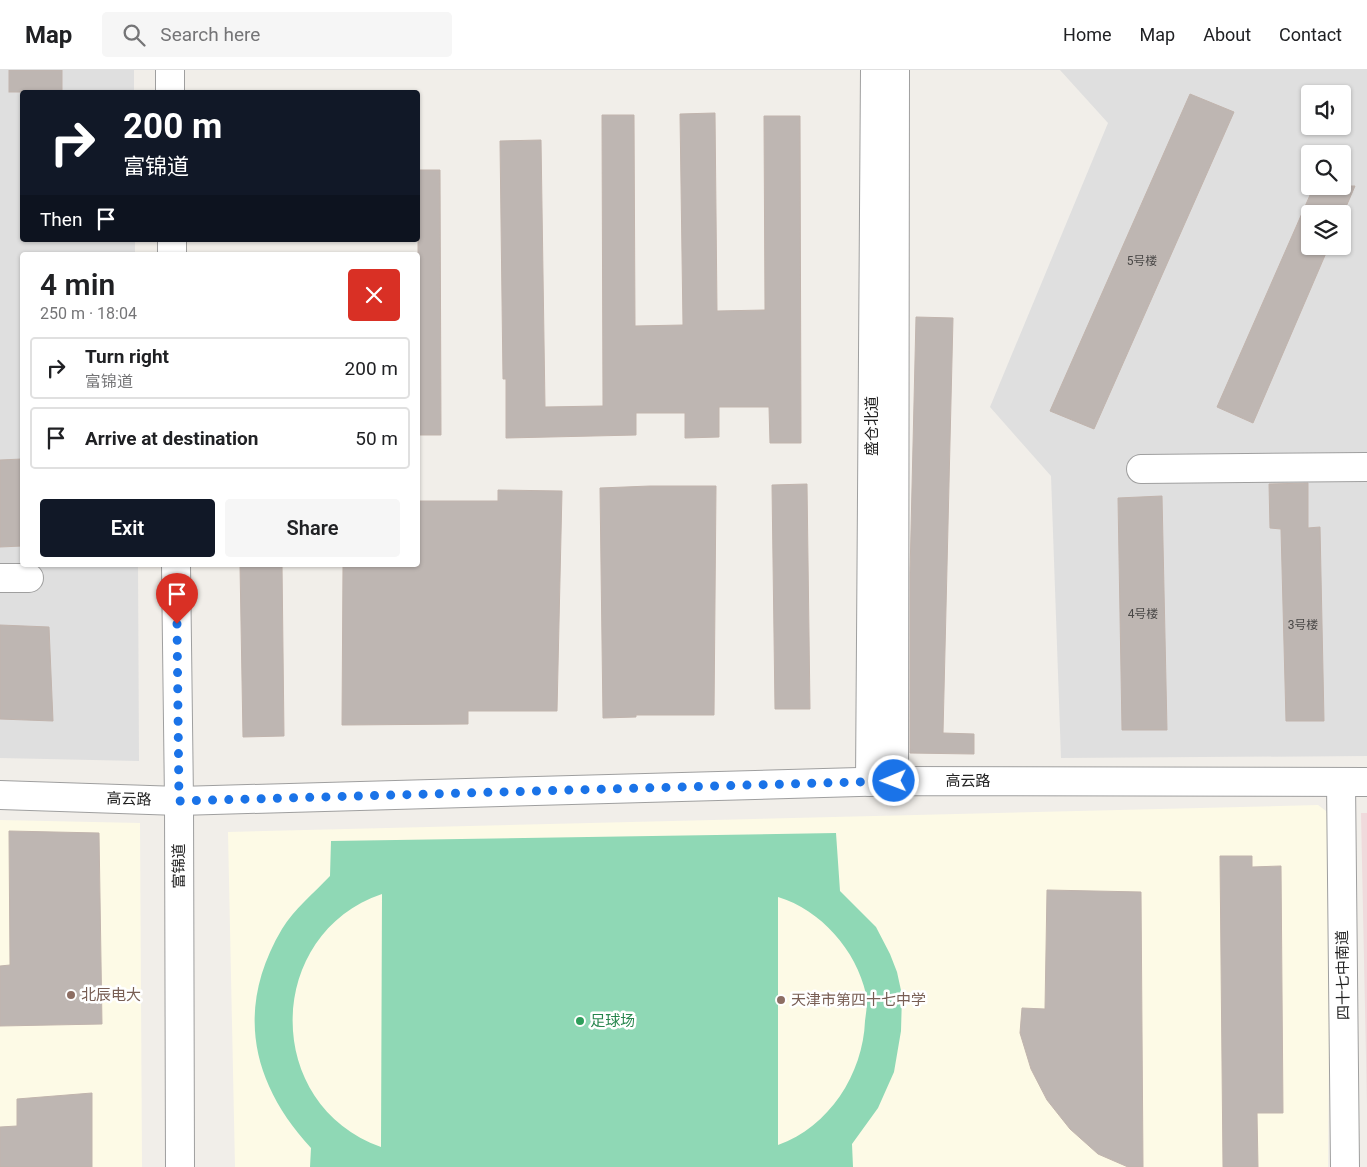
<!DOCTYPE html>
<html lang="en">
<head>
<meta charset="utf-8">
<style>
	:root { --surface:#fff; --page:#f6f6f6; --text:#202124; --muted:#757577; --line:#e0e0e0; --accent:#111827 }
	body { margin:0; font-family:Roboto,"Noto Sans SC",sans-serif; background:var(--page); color:var(--text); height:100vh; display:flex; flex-direction:column; font-size:19px; white-space:nowrap }
	* { box-sizing:border-box; margin:0 }
	p { font-size:16px; color:var(--muted) }
	.icon { flex:none; width:28px; height:28px; fill:none; stroke:currentColor; stroke-width:2; stroke-linecap:round; stroke-linejoin:round }
	.map { position:relative; flex:1; overflow:hidden }
	.side { position:absolute; left:20px; top:182px; width:400px; height:315px; display:flex; flex-direction:column; background:var(--surface); border-radius:5px; box-shadow:0 1px 4px #0004 }
	.side>* { flex:none }
	.guide { position:absolute; left:20px; top:20px; width:400px; height:152px; border-radius:5px; box-shadow:0 1px 4px #0004; background:#111827; color:#fff; overflow:hidden }
	.fabs { position:absolute; left:1301px; top:15px; display:grid; gap:10px }
	.fabs a { display:grid; place-items:center; width:50px; height:50px; border-radius:5px; background:var(--surface); box-shadow:0 1px 4px #0004; font-size:25px }
	.pin { position:absolute; display:grid; place-items:center; width:42px; height:42px; color:#fff; margin:-51px -21px; border-radius:50% 50% 50% 0; rotate:-45deg; box-shadow:0 0 5px #0007 }
	.pin .icon { rotate:45deg }
	.me { position:absolute; width:55px; margin:-28px; rotate:269deg; stroke-linejoin:round; filter:drop-shadow(0 0 4px #0008) }
	.turn { display:flex; align-items:center; gap:18px; height:105px; padding:0 20px; font-size:22px }
	.turn .icon { width:65px; height:65px; stroke-width:2.5 }
	.turn b { display:block; font-size:35px; line-height:42px }
	.then { display:flex; align-items:center; height:48px; padding:0 20px; background:#0003; gap:10px; font-size:19px }
	.round { display:grid; place-items:center; flex:none; width:52px; height:52px; border-radius:5px; background:var(--page) }
	.headline { display:flex; align-items:center; justify-content:space-between; height:85px; padding:0 20px }
	h1 { font-size:30px; font-weight:600; line-height:38px }
	.button { display:flex; gap:10px; margin-top:auto; padding:10px 20px }
	.button a { flex:1; height:58px; border-radius:5px; background:var(--accent); color:#fff; font-size:20px; font-weight:600; line-height:58px; text-align:center }
	.button a+a { background:var(--page); color:var(--text) }
	ul { padding:0; list-style:none }
	li { display:flex; align-items:center; gap:15px; height:62px; margin:0 10px 8px; padding:0 10px; border:2px solid var(--line); border-radius:5px }
	li div { flex:1 }
	li b { display:block; font-size:19px }
	li em { font-style:normal }
	header { display:flex; align-items:center; gap:30px; box-sizing:border-box; height:70px; padding:0 25px; background:var(--surface); border-bottom:1px solid var(--line) }
	header strong { font-size:24px }
	nav { display:flex; gap:28px; margin-inline-start:auto; font-size:18px }
	.search { width:350px; height:45px; background:var(--page); display:flex; align-items:center; gap:12px; box-sizing:border-box; padding:0 18px; border-radius:5px; color:var(--muted); font-size:19px }
	.map>svg:first-child { display:block }
	.residential { fill:#dfdfdf; fill-rule:evenodd }
	.commercial { fill:#f0dadc }
	.education { fill:#fdfae6 }
	.pitch { fill:#8fd8b5; fill-rule:evenodd }
	.building { fill:#beb6b2; stroke:#c1b4ad }
	.lines { fill:none; stroke-linecap:round; stroke-linejoin:round }
	.minor-casing { stroke:#9f9f9f; stroke-width:30 }
	.minor { stroke:#fff; stroke-width:28 }
	.route { stroke:#1a73e8; stroke-width:9; stroke-dasharray:0 16.2 }
	.education-dot { fill:#8d6e63; stroke:#fff; stroke-width:2 }
	.leisure-dot { fill:#2e9e5b; stroke:#fff; stroke-width:2 }
	.labels { text-anchor:middle; dominant-baseline:central; stroke-width:5; stroke-linejoin:round; paint-order:stroke }
	.number-label { font-size:12px; fill:#494746 }
	.street-label { font-size:15px; fill:#222; stroke:#fff }
	.education-label { font-size:15px; fill:#785e54; stroke:#fff; text-anchor:start }
	.leisure-label { font-size:15px; fill:#27864d; stroke:#fff; text-anchor:start }
</style>
</head>
<body>
<header>
<strong>Map</strong>
<div class="search"><svg class="icon" aria-label="search" viewBox="0 0 24 24"><circle cx="10" cy="10" r="6"/><path d="M15 15l6 6"/></svg>Search here</div>
<nav><a>Home</a><a>Map</a><a>About</a><a>Contact</a></nav>
</header>
<div class="map">
<svg width="1367" height="1097" viewBox="0 0 1367 1097">
	<rect width="100%" height="100%" fill="#f1eee9"/>
	<!-- residential -->
	<g class="residential">
		<path d="M0 0H134V22H22V170H135V185H22V495H138L139 691 0 688Z"/>
		<path d="M1060 0H1367V686L1061 688 1051 406 990 337 1108 53ZM1310 24H1342V56H1310ZM1310 84H1342V116H1310ZM1310 144H1342V176H1310Z"/>
	</g>
	<!-- commercial -->
	<path class="commercial" d="M1361 743H1367V1035Z"/>
	<!-- education -->
	<g class="education">
		<path d="M1318 735 1326 741 1331 752 1328 1097H235L228 762Z"/>
		<path d="M0 750 140 753 142 1097H0Z"/>
	</g>
	<!-- pitch -->
	<path class="pitch" d="M836 763 840 821 876 857 890 884 897 902 902 925 901 961 894 1002 878 1038 852 1074 853 1097H310L311 1078C251 1013 235 938 282 859 294 839 314 823 330 806L331 771ZM382 824 381 1077C262 1035 264 864 382 824ZM778 827C821 840 856 880 866 924 868 932 866 943 865 951 863 1004 829 1057 778 1075Z"/>
	<!-- building -->
	<g class="building">
		<rect x="9" y="0" width="53" height="22"/>
		<path d="M1190 24 1234 42 1094 359 1050 341Z"/>
		<path d="M715 43 717 241 765 240 764 46H800L801 373H770L769 337H719V367L685 368V343H636V365L506 368V309H503L500 71 541 70 545 337 603 336 602 45H634L635 256 683 255 680 44Z"/>
		<path d="M418 100H440L441 365H418Z"/>
		<path d="M1314 116H1355L1342 146V144H1310V176H1329L1253 353 1217 337Z"/>
		<path d="M916 247 953 248 943 663 974 664V684L910 683V503Z"/>
		<path d="M22 389V476L0 477V390Z"/>
		<path d="M1308 413V458L1320 457 1324 651H1286L1281 459 1270 458 1269 414Z"/>
		<path d="M807 414 810 639H775L772 415Z"/>
		<path d="M650 416H716L714 645H636V647L603 648 600 418Z"/>
		<path d="M498 420 562 421 557 641H468V654L342 655 343 495H418V431H498Z"/>
		<path d="M1162 426 1167 660H1122L1118 428Z"/>
		<path d="M240 495H282L284 666 243 667Z"/>
		<path d="M0 555 49 557 53 651 0 649Z"/>
		<path d="M9 761 99 763 102 954 0 956V896L10 895Z"/>
		<path d="M1220 786H1252V797L1281 796 1283 1043H1257L1258 1097H1223Z"/>
		<path d="M1047 820 1141 822 1143 1097H1128L1098 1084 1070 1059 1047 1030 1031 999 1020 963 1022 938 1045 939Z"/>
		<path d="M92 1023V1097H0V1057L17 1056V1029Z"/>
	</g>
	<g class="lines">
		<!-- minor casing -->
		<g class="minor-casing">
			<g id="minor">
				<path d="M170 0V22"/>
				<path d="M172 170V185"/>
				<path d="M1141 399 1367 397"/>
				<path d="M176 495 179 731 180 1097"/>
				<path d="M0 508H29"/>
				<path d="M894 711 895 0"/>
				<path d="M870 712 875 0"/>
				<path d="M1341 712 1345 1097"/>
				<path d="M0 725 179 731 894 711 1367 712"/>
			</g>
		</g>
		<!-- minor -->
		<use href="#minor" class="minor"/>
	</g>
	<g class="lines">
		<!-- route -->
		<path class="route" d="M177 554 179 731 894 711"/>
	</g>
	<!-- markers -->
	<g class="education-dot">
		<circle cx="71" cy="925" r="5"/>
		<circle cx="781" cy="930" r="5"/>
	</g>
	<circle class="leisure-dot" cx="580" cy="951" r="5"/>
	<g class="labels">
		<!-- number labels -->
		<g class="number-label">
			<text x="1142" y="191">5号楼</text>
			<text x="1143" y="544">4号楼</text>
			<text x="1303" y="555">3号楼</text>
		</g>
		<!-- street labels -->
		<g class="street-label">
			<text transform="translate(872 356) rotate(-90)">盛仓北道</text>
			<text x="968" y="711">高云路</text>
			<text transform="translate(129 729) rotate(2)">高云路</text>
			<text transform="translate(179 796) rotate(-90)">富锦道</text>
			<text transform="translate(1343 905) rotate(-91)">四十七中南道</text>
		</g>
		<!-- education labels -->
		<g class="education-label">
			<text x="81" y="925">北辰电大</text>
			<text x="791" y="930">天津市第四十七中学</text>
		</g>
		<!-- leisure labels -->
		<g class="leisure-label">
			<text x="590" y="951">足球场</text>
		</g>
	</g>
</svg>
<div class="fabs">
<a><svg class="icon" aria-label="sound" viewBox="0 0 24 24"><path d="M4 9h4l5-4v14l-5-4H4zM17 9q2 3 0 6"/></svg></a>
<a><svg class="icon" aria-label="search" viewBox="0 0 24 24"><circle cx="10" cy="10" r="6"/><path d="M15 15l6 6"/></svg></a>
<a><svg class="icon" aria-label="layers" viewBox="0 0 24 24"><path d="M12 4l9 5-9 5-9-5zM3 14l9 5 9-5"/></svg></a>
</div>
<div class="pin" style="left:177px;top:554px;background:#d93025"><svg class="icon" aria-label="arrive" viewBox="0 0 24 24"><path d="M6 21V4h12l-3 4 3 4H6"/></svg></div>
<svg class="me" style="left:894px;top:711px" viewBox="-20 -20 40 40"><circle r="17" fill="#1a73e8" stroke="#fff" stroke-width="3"/><path d="M0-11L8 9 0 5-8 9z" fill="#fff"/></svg>
<div class="guide">
<div class="turn"><svg class="icon" aria-label="right" viewBox="0 0 24 24"><path d="M7 20v-9h11M14 6l5 5-5 5"/></svg><div><b>200 m</b>富锦道</div></div>
<div class="then">Then<svg class="icon" aria-label="arrive" viewBox="0 0 24 24"><path d="M6 21V4h12l-3 4 3 4H6"/></svg></div>
</div>
<section class="side">
<div class="headline"><div><h1>4 min</h1><p>250 m · 18:04</p></div><a class="round" style="background:#d93025;color:#fff"><svg class="icon" aria-label="close" viewBox="0 0 24 24"><path d="M6 6l12 12M18 6L6 18"/></svg></a></div>
<ul>
<li><svg class="icon" aria-label="right" viewBox="0 0 24 24"><path d="M7 20v-9h11M14 6l5 5-5 5"/></svg><div><b>Turn right</b><p>富锦道</p></div><em>200 m</em></li>
<li><svg class="icon" aria-label="arrive" viewBox="0 0 24 24"><path d="M6 21V4h12l-3 4 3 4H6"/></svg><div><b>Arrive at destination</b></div><em>50 m</em></li>
</ul>
<div class="button"><a>Exit</a><a>Share</a></div>
</section>
</div>
</body>
</html>
